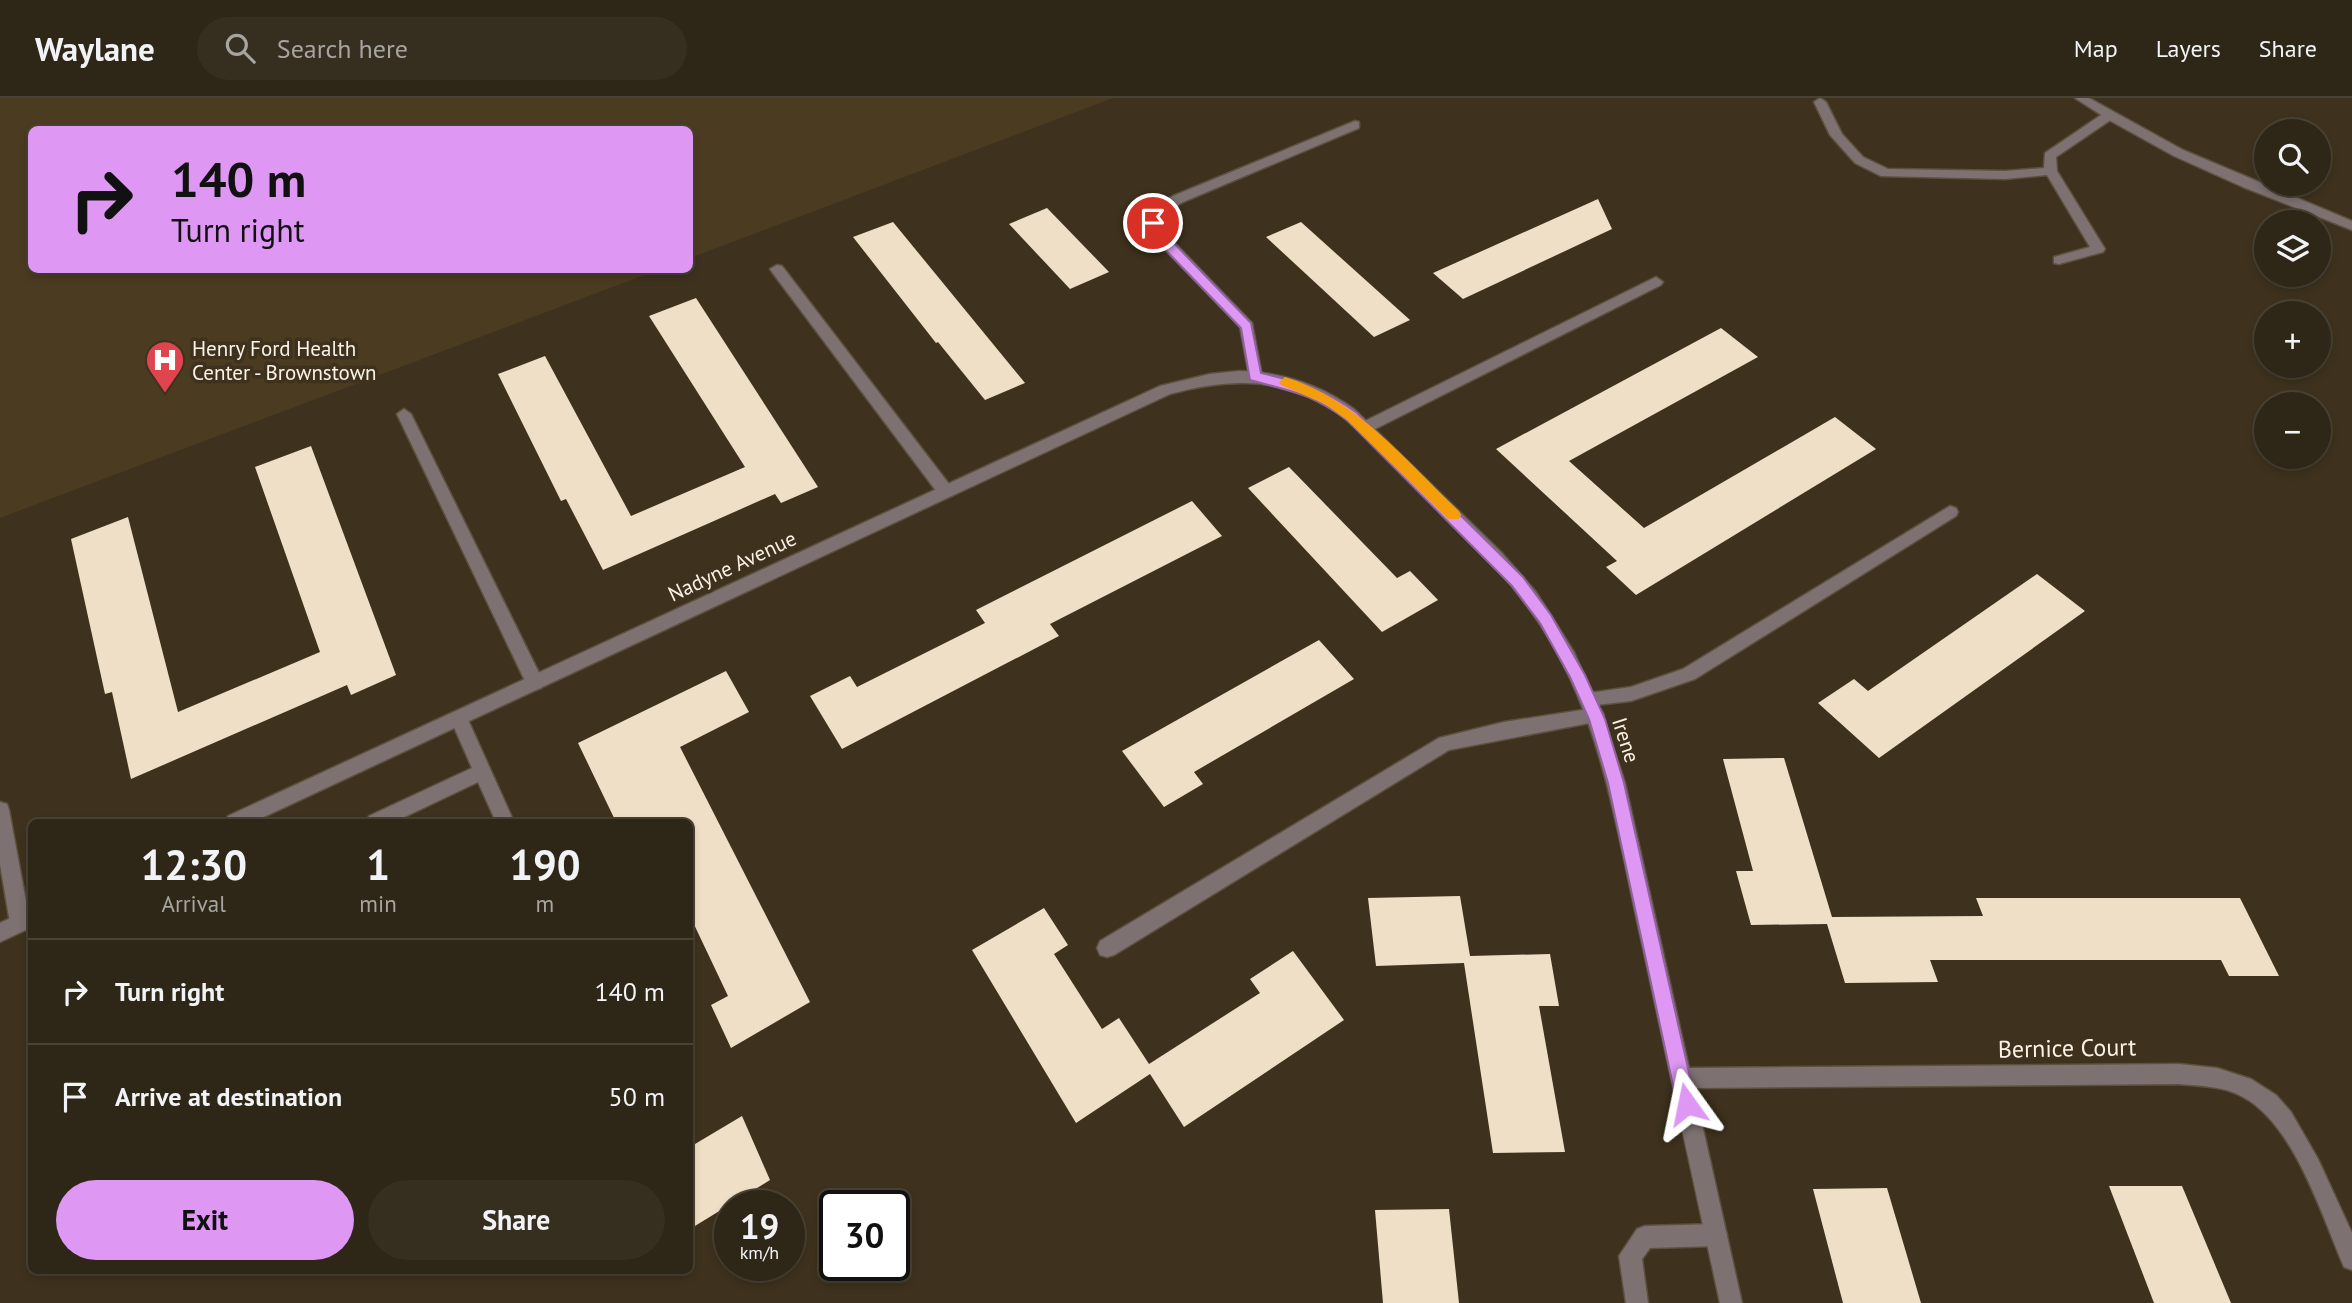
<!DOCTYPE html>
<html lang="en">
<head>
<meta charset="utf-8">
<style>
	:root { --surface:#2e2616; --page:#362e1f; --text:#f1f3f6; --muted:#a7a5a1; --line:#494335; --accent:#de98f3 }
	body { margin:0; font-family:"PT Sans",sans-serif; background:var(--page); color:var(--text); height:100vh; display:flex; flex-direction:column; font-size:26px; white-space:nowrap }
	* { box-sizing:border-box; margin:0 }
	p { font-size:23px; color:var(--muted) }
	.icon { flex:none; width:38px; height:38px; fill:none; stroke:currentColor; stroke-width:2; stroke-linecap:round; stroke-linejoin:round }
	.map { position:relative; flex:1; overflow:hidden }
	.sheet { position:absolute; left:28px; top:721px; width:665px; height:455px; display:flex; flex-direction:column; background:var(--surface); border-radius:10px; box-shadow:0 4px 10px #0003,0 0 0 2px var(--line) }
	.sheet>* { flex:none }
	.hud { position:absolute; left:28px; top:28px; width:665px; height:147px; border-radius:10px; box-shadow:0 4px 10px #0003,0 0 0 2px var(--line); background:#de98f3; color:#111; overflow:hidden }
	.tools { position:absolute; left:2254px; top:21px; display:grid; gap:14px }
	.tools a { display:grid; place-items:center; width:77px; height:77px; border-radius:50%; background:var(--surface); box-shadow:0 4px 10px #0003,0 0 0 2px var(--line); font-size:35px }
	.speed { position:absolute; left:714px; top:1092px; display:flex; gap:14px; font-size:35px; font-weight:700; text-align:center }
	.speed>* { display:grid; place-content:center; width:91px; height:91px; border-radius:50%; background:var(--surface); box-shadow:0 4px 10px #0003,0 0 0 2px var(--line); line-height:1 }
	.speed small { font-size:18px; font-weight:400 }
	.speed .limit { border:4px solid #111; border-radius:10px; background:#fff; color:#111 }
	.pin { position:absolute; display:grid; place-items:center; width:60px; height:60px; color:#fff; margin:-30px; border:4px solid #fff; border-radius:50%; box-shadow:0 2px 7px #0007 }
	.me { position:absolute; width:77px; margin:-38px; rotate:348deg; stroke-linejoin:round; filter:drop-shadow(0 0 5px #0008) }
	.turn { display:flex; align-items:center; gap:24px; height:147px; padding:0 28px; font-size:32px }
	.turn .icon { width:91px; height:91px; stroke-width:2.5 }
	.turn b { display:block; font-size:49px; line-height:60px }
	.eta { display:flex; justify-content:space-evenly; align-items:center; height:119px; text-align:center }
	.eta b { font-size:42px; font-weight:600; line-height:49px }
	.action { display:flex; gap:14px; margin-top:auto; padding:14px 28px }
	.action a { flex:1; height:80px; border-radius:42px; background:var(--accent); color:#111; font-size:28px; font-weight:600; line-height:80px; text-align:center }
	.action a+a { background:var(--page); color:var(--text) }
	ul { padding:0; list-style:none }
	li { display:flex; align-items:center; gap:21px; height:105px; padding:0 28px; border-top:2px solid var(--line) }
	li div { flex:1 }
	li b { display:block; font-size:26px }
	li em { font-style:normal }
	header { display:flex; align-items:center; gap:42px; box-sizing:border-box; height:98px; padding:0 35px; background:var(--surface); border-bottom:2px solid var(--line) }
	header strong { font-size:33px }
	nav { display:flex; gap:38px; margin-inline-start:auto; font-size:24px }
	.search { width:490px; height:63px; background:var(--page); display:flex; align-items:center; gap:18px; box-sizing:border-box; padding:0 24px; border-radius:38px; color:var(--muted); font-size:26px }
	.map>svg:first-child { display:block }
	.built { fill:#4b3b20 }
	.building { fill:#efdfc6 }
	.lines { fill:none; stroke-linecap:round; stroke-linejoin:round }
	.lane-casing { stroke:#5c513e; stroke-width:3 }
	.street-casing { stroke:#5c513e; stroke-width:3 }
	.lane { fill:#7e7171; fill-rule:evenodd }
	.street { fill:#7e7171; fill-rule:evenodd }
	.route { fill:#de98f3; stroke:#90639e; stroke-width:2 }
	.slow { fill:#f59e0b }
	.labels { text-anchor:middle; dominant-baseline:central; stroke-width:7; stroke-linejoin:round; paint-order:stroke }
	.poi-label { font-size:21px; fill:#faf3e6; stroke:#3e321e; text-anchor:start }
	.street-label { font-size:21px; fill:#faf3e6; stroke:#3e321e }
	.near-street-label { font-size:24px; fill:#faf3e6; stroke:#3e321e }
</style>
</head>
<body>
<header>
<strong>Waylane</strong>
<div class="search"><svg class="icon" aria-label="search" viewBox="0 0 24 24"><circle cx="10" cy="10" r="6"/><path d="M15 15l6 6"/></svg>Search here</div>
<nav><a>Map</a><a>Layers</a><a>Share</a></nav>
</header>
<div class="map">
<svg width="2352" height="1205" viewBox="0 0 2352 1205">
	<rect width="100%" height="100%" fill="#3e321e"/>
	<!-- built -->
	<path class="built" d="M0 0H1113L690 160V32H32V172H658L0 420Z"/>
	<!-- building -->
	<g class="building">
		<path d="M1598 101 1612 131 1463 201 1433 175Z"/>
		<path d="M1047 110 1109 174 1070 191 1009 126Z"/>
		<path d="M893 124 1025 285 985 302 938 244 936 245 853 139Z"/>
		<path d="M1301 124 1410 222 1374 239 1266 139Z"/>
		<path d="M696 200 818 389 781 405 775 396 603 472 566 401 561 403 498 276 545 258 631 418 745 369 649 218Z"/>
		<path d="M1721 230 1758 259 1569 363 1644 430 1835 319 1876 351 1636 497 1606 469 1617 463 1496 351Z"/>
		<path d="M311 348 396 577 351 597 347 587 131 681 112 594 105 596 71 441 128 419 178 614 320 554 255 369Z"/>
		<path d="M1289 369 1397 480 1410 473 1438 502 1382 534 1248 390Z"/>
		<path d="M1192 403 1222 438 1050 526 1059 538 842 651 810 598 850 578 857 589 985 525 976 512Z"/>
		<path d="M2037 476 2085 513 1879 660 1818 605 1854 581 1868 593Z"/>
		<path d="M1319 542 1354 581 1194 674 1203 686 1164 709 1122 653Z"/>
		<path d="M726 573 749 614 680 649 810 904 731 950 711 907 728 898 690 818V724H616L578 645Z"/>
		<path d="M1784 660 1832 819 1983 818 1976 800H2240L2279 878H2229L2221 862H1930L1938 884 1845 885 1827 826 1751 827 1736 773H1753L1723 661Z"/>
		<path d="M1460 798 1470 858 1550 856 1559 908H1539L1565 1054 1493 1055 1464 865 1376 868 1368 800Z"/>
		<path d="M1044 810 1068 847 1054 856 1102 931 1119 920 1149 966 1260 895 1250 881 1293 853 1344 922 1184 1029 1150 976 1076 1025 972 852Z"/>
		<path d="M742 1018 770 1082 690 1131V1049Z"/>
		<path d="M2109 1088H2182L2231 1205H2154Z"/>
		<path d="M1887 1090 1921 1205H1843L1813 1091Z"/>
		<path d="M1449 1111 1459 1205H1383L1375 1112Z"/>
	</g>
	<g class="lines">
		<!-- lane casing -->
		<g class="lane-casing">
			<g id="lane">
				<path d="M1820 0 1826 4 1842 36 1863 59 1888 71 2005 73 2044 70 2045 55 2104 15H2112V21L2056 59 2057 73 2105 151 2103 154 2059 166 2054 165V159L2090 149 2047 77 2005 81 1881 78 1855 65 1830 37 1814 4Z"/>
				<path d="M1355 23 1359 24V30L1183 104 1166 114 1159 125 1165 135 1252 225 1262 278 1255 283 1250 282 1240 229 1155 141 1145 125 1156 108 1173 98Z"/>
				<path d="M777 167 782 168 952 390 954 394 952 398H940L772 174 770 171Z"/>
				<path d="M1656 179 1663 184 1661 187 1369 334 1364 335 1356 330 1359 326Z"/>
				<path d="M404 311 411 316 544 585 541 590 535 592 529 590 526 585 397 316Z"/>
				<path d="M1950 408 1956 410 1958 414 1956 418 1695 581 1631 603 1588 608 1582 606 1579 601 1582 596 1631 589 1683 571Z"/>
				<path d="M1595 610 1601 612 1604 617 1601 622 1595 624 1449 652 1114 857 1107 859 1100 857 1097 850 1100 843 1439 640 1504 624Z"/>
				<path d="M459 613 465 615 514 724H496L478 684 394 724H367L369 718 472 670 450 620 453 615Z"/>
				<path d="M0 704 7 706 9 712 30 825 27 831 20 834 13 831 10 825 0 766Z"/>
				<path d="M1716 1126 1724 1129 1727 1137 1724 1145 1716 1148 1650 1150 1642 1161 1648 1205H1626L1619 1158 1637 1131 1645 1128Z"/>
			</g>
		</g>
		<!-- street casing -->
		<g class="street-casing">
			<g id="street">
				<path d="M2075 0H2089L2183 52 2352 123V132L2243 89 2174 58 2109 22Z"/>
				<path d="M1239 273C1282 274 1319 286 1354 311L1501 454 1536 494 1574 554 1603 620 1625 685 1689 970 2179 966 2217 970 2251 981 2276 997 2291 1014 2318 1061 2352 1135V1172L2344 1169C2322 1118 2294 1026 2243 999 2224 988 2200 988 2179 986L1694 990 1742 1205H1720C1693 1082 1666 959 1640 836 1618 737 1603 632 1551 544 1512 477 1453 425 1398 372 1380 355 1363 335 1343 319 1291 278 1231 279 1170 296L253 724H226L228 718 1160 288 1210 276Z"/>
				<path d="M32 810V829L0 844V825Z"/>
			</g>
		</g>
		<!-- lane -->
		<use href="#lane" class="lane"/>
		<!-- street -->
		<use href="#street" class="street"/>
	</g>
	<!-- route -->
	<path class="route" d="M1153 121 1157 122 1165 136 1251 225 1261 275C1300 284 1324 291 1357 315L1523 479 1551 517 1585 577 1605 621 1624 685 1696 1006 1694 1013 1687 1016 1680 1013 1677 1006 1608 685 1589 621 1570 579 1540 525 1512 488 1347 322C1310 295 1293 294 1250 282L1241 230 1155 141 1147 125Z"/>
	<!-- slow -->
	<path class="slow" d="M1285 279C1357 301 1406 363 1459 413L1461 417 1459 421H1448L1347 322 1325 306 1281 287 1279 284Z"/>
	<!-- icons -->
	<defs>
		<g id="hospital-pin" transform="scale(2.0125)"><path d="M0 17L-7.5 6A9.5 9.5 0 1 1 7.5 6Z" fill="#e0444e" stroke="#3e321e"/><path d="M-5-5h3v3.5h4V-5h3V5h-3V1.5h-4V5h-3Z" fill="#fff"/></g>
	</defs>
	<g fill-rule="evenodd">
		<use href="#hospital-pin" x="165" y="262"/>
	</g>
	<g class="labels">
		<!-- poi labels -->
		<g class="poi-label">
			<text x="192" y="250">Henry Ford Health<tspan x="192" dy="24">Center - Brownstown</tspan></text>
		</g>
		<!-- street labels -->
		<g class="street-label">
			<text transform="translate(732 468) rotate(-25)">Nadyne Avenue</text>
			<text transform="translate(1626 642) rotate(72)">Irene</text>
		</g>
		<!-- near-street labels -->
		<g class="near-street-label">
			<text transform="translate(2067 950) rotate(-1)">Bernice Court</text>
		</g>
	</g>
</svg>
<div class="tools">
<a><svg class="icon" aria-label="search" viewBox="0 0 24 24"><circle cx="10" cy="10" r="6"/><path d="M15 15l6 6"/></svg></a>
<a><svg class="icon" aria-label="layers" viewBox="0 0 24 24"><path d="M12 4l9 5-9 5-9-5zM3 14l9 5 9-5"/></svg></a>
<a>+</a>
<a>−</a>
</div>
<div class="speed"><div>19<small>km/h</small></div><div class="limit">30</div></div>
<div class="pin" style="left:1153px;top:125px;background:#d93025"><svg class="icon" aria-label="arrive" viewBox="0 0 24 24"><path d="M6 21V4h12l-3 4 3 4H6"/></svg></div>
<svg class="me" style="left:1687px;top:1006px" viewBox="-20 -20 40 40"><path d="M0-17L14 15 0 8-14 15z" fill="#de98f3" stroke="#fff" stroke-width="4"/></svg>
<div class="hud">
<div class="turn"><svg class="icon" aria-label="right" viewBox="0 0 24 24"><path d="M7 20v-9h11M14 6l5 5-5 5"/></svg><div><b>140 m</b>Turn right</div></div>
</div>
<section class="sheet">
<div class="eta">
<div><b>12:30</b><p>Arrival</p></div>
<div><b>1</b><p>min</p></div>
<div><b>190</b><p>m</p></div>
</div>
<ul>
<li><svg class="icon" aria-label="right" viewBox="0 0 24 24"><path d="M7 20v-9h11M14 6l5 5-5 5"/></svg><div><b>Turn right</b></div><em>140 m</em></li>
<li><svg class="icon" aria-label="arrive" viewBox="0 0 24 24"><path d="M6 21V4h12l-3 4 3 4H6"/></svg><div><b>Arrive at destination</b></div><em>50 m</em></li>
</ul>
<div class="action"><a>Exit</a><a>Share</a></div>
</section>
</div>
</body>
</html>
